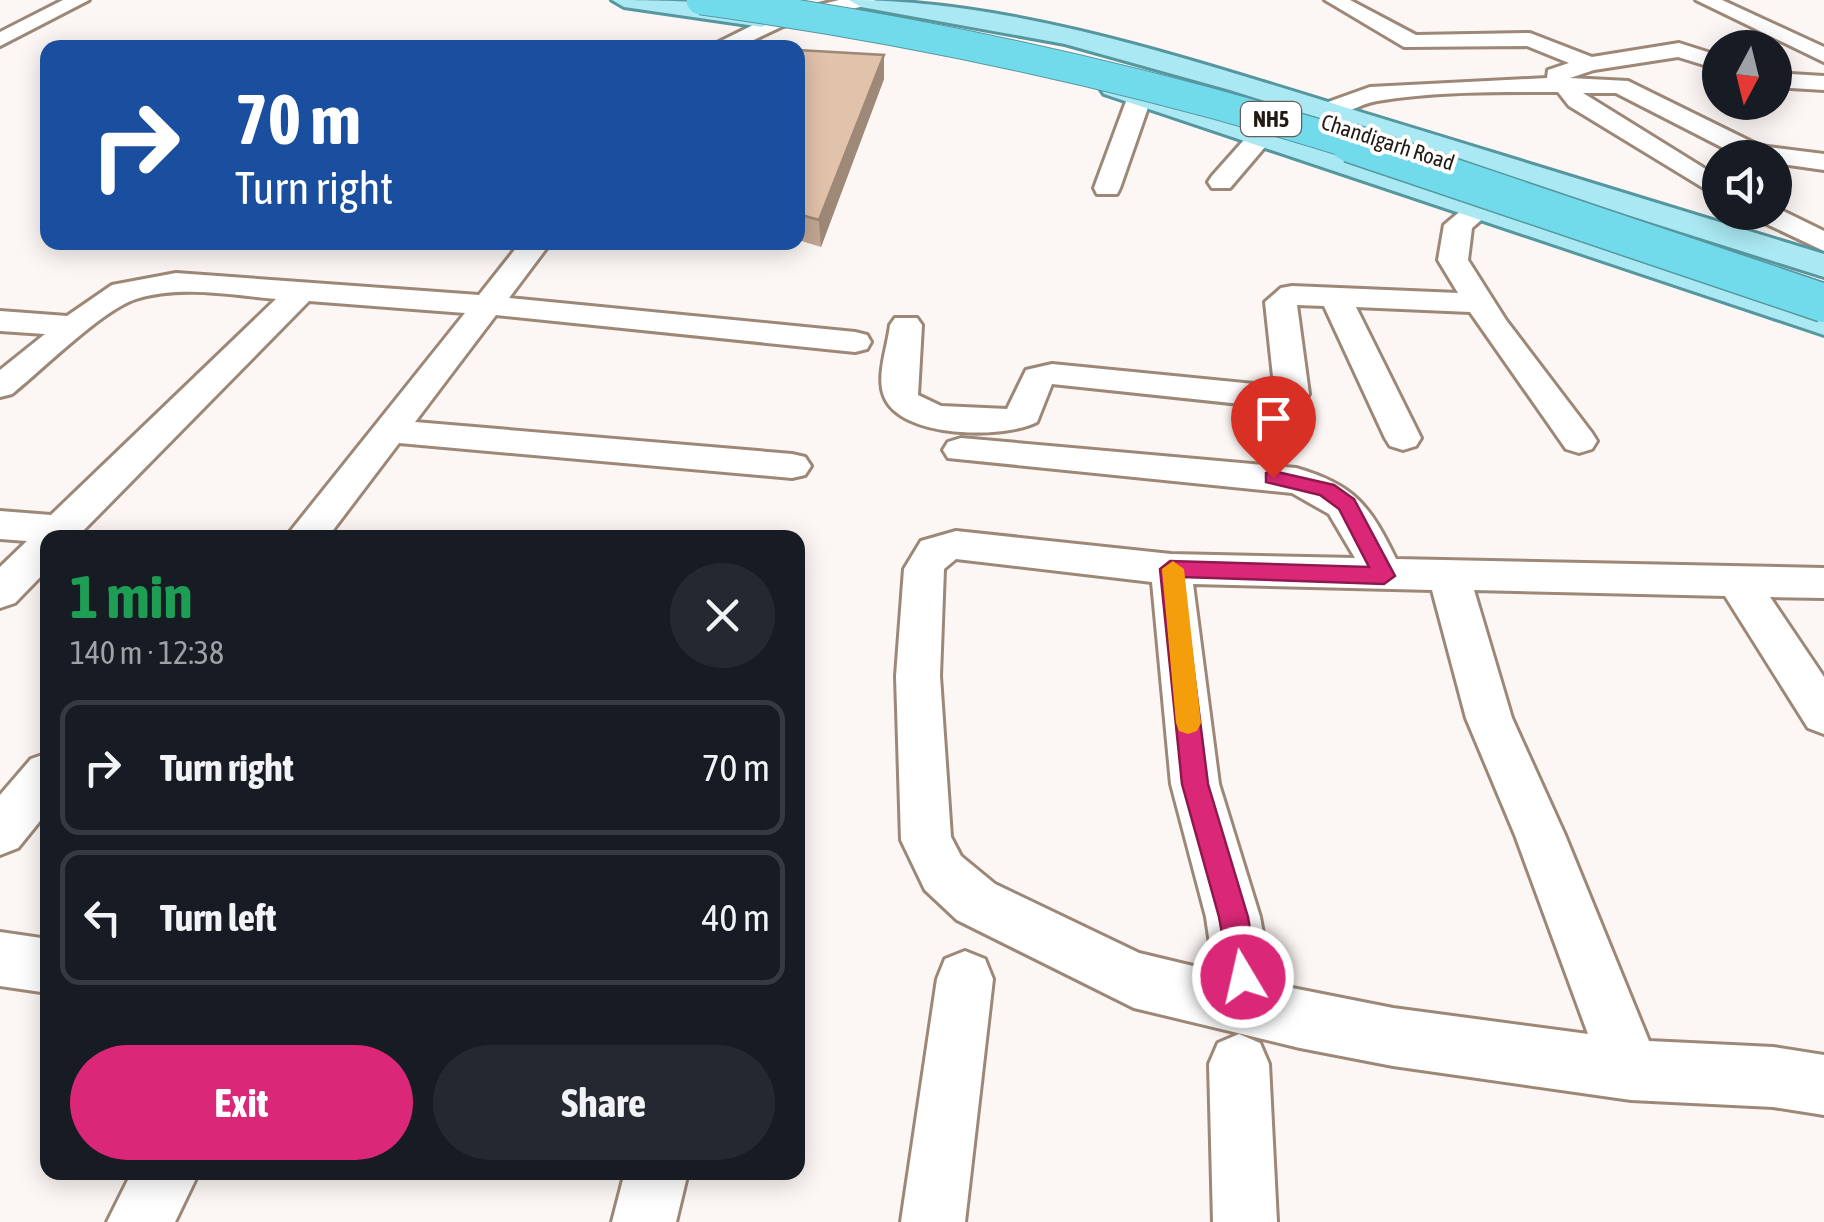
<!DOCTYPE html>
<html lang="en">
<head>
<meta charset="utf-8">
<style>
	:root { --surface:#171b24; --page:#242831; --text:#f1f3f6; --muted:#9ea1a6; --line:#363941; --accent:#db2777 }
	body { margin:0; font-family:"Asap Condensed",sans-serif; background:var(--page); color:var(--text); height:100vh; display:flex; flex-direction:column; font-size:38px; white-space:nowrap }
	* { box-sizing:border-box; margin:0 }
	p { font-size:32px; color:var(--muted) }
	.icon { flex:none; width:55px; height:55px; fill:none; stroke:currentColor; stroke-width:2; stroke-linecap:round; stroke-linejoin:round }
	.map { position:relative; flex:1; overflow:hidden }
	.details { position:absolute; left:40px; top:530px; width:765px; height:650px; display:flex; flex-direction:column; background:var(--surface); border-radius:20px; box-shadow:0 5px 25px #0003 }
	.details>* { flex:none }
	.guide { position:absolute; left:40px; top:40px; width:765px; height:210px; border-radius:20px; box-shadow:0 5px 25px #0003; background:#1a4fa0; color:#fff; overflow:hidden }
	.needle { width:65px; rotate:187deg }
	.buttons { position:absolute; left:1702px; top:30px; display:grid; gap:20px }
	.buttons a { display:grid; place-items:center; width:90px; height:90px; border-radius:50%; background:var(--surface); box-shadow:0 5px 25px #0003; font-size:50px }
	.pin { position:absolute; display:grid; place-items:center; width:85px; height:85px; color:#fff; margin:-102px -42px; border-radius:50% 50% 50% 0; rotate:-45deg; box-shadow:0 0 10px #0007 }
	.pin .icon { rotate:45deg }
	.me { position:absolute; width:110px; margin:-55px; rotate:351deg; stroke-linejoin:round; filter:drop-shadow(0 0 8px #0008) }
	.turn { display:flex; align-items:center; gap:35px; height:210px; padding:0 30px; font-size:45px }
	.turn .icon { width:130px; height:130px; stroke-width:2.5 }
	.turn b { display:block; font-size:70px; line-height:85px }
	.round { display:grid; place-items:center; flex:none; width:105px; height:105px; border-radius:52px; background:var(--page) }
	.summary { display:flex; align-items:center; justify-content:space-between; height:170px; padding:0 30px }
	h1 { font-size:60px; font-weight:700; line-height:75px; color:#1e9e55 }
	.primary-button { display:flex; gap:20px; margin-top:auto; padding:20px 30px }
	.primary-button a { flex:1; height:115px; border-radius:60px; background:var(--accent); color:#fff; font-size:40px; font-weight:700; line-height:115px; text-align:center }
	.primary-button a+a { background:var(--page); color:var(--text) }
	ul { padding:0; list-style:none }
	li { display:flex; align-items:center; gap:30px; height:135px; margin:0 20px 15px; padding:0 10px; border:5px solid var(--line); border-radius:20px }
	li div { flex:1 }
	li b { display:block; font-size:38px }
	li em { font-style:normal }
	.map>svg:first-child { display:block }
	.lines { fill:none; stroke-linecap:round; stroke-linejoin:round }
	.minor-casing { stroke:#9d8878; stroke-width:6 }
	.major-casing { stroke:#56979f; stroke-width:6 }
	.minor { fill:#fff; fill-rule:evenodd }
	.major { fill:#aae9f3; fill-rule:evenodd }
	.highway-bridge-far1-casing { stroke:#56979f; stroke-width:31; stroke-linecap:butt }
	.highway-bridge-casing { stroke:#56979f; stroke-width:41; stroke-linecap:butt }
	.highway-bridge-far1 { stroke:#72dbeb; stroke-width:29 }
	.highway-bridge { stroke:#72dbeb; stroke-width:38 }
	.wall { fill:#c2a792 }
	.shaded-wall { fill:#9e8877 }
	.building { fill:#e1c2aa; stroke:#9e8877; stroke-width:2.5 }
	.route { fill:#db2777; stroke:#8e194d; stroke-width:2.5 }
	.slow { fill:#f59e0b }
	.labels { text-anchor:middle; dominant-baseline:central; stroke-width:8; stroke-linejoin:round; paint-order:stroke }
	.shield { fill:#fff; stroke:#645f5a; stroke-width:2.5 }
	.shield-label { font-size:22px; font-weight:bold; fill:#221a13 }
	.far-street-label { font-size:22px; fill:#221a13; stroke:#fff }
</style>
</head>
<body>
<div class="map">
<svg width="1824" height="1222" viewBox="0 0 1824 1222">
	<rect width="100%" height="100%" fill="#fcf7f4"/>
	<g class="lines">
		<!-- minor casing -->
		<g class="minor-casing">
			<g id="minor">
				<path d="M63 0H89L0 46V32Z"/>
				<path d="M839 0H875L872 4 783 26 737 48H707L769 17Z"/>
				<path d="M1325 0H1350L1416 35 1530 33 1592 57 1679 43 1720 56V70L1678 57 1594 70 1570 78 1628 81 1760 146 1824 154V170L1775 163V158H1743L1616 93H1583L1720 178V198L1569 106 1558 92C1499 92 1436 91 1377 101 1357 104 1338 121 1317 116L1314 111 1317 106 1370 87 1547 78 1548 70 1569 63 1527 46 1404 47Z"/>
				<path d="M1696 0H1722L1824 47V62Z"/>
				<path d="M1775 73 1824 76V90L1775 87Z"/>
				<path d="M1140 89 1152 96 1120 188 1117 194H1097L1094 188 1128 96Z"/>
				<path d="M1261 128 1270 131 1274 136 1270 141 1230 188H1212L1208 182 1212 176 1252 131Z"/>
				<path d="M1480 201 1494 209 1472 228 1468 260 1506 320 1592 433 1597 441 1592 449 1579 453 1566 449 1470 312 1356 307 1421 438 1416 446 1403 450 1390 446 1385 438 1324 306 1297 305 1309 394 1304 401 1278 408 1052 384 1037 422C1004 439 900 439 884 396 876 376 888 345 890 325L895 318H917L922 325 918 395 941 406 1007 409 1026 370 1052 364 1274 386 1265 302 1281 288 1292 286 1458 293 1438 260 1444 225 1470 203Z"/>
				<path d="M1775 207 1824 231V251L1754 218 1750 212H1775Z"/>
				<path d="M521 242H551L509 298 855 332 867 335 871 342 867 349 855 352 496 315 415 422 792 454 805 457 811 466 805 475 792 478 399 443 327 538H285L465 313 309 301 76 538H48V569L15 603 0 608V567L27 541 0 539V511L51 515 276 299C231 295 181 285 136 299 102 310 42 370 12 394L0 397V370L45 334 0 331V311L67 316 112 285 176 273 479 295Z"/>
				<path d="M961 438 1296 468C1355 485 1370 506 1396 559L1824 568V598L1770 597 1824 677V734L1808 728 1725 596 1474 590 1512 718 1565 835 1649 1041 1773 1047 1824 1055V1115L1773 1107 1631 1100 1393 1066 1300 1048 1134 1008 957 920 925 890 901 840 896 676 904 569 921 541 956 531 1171 554 1355 558 1329 514 1292 493 948 458 943 450 948 442ZM956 559 1152 582 1171 784 1206 917 1214 971 1139 953 995 884 961 856 951 837 940 676 944 569ZM1193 584 1432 590 1466 718 1515 835 1588 1034 1393 1008 1272 984 1260 917 1219 784Z"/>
				<path d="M48 753V811L18 848 0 855V795L31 759Z"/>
				<path d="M0 932 48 939V993L0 986Z"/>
				<path d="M965 951 985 959 993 979 965 1222H901L937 979 945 959Z"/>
				<path d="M1239 1034 1260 1043 1269 1064 1277 1222H1213L1209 1064 1218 1043Z"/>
				<path d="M132 1172H199L175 1222H107Z"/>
				<path d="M625 1172H688L676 1222H612Z"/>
			</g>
		</g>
		<!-- major casing -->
		<g class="major-casing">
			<g id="major">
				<path d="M612 0C641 0 758 0 775 19L762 27 624 7Z"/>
				<path d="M849 0C1013 0 1188 59 1344 107 1504 156 1664 205 1824 254V277L1230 90 1065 44 861 7Z"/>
				<path d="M1114 79 1824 310V335L1104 94 1100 88 1104 82Z"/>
			</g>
		</g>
		<!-- minor -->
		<use href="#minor" class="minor"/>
		<!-- major -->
		<use href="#major" class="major"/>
		<!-- highway-bridge-far1 casing -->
		<g class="highway-bridge-far1-casing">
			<path id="highway-bridge-far1" d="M701 0C925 31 1142 78 1358 146"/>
		</g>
		<!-- highway-bridge casing -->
		<g class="highway-bridge-casing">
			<path id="highway-bridge" d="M1350 143 1824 303"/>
		</g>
		<!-- highway-bridge-far1 -->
		<use href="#highway-bridge-far1" class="highway-bridge-far1"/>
		<!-- highway-bridge -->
		<use href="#highway-bridge" class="highway-bridge"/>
	</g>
	<!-- wall -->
	<path class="wall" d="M798 50 884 55V79L821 247 798 240Z"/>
	<!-- shaded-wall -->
	<path class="shaded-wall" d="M884 55V79L821 247 819 220Z"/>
	<!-- building -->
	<path class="building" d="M798 50 884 55 819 220 798 214Z"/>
	<!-- route -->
	<path class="route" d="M1273 471 1334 485 1354 499 1395 576 1384 584 1182 577 1208 784 1248 917 1258 977 1253 988 1243 992 1232 988 1219 917 1182 784 1160 569 1170 561 1369 567 1339 509 1320 495 1266 482V473Z"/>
	<!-- slow -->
	<path class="slow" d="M1173 561 1184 569 1201 723 1197 731 1188 734 1179 731 1176 723 1162 569Z"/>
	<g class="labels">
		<!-- shield labels -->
		<rect class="shield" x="1241" y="102" width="60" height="34" rx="8"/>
		<g class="shield-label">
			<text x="1271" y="119">NH5</text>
		</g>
		<!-- far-street labels -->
		<g class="far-street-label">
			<text transform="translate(1388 142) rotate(18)">Chandigarh Road</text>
		</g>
	</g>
</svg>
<div class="buttons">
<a><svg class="needle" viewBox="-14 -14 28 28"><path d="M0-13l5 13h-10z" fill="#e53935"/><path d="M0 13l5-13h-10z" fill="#9ea1a6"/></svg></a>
<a><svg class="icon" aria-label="sound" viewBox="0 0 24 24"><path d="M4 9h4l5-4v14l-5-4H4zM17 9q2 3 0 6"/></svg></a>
</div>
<div class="pin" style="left:1273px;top:478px;background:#d93025"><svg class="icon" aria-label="arrive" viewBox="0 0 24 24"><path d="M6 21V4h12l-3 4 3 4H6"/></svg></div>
<svg class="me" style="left:1243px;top:977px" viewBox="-20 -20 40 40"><circle r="17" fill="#db2777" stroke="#fff" stroke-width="3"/><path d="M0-11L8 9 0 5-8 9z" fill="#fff"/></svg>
<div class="guide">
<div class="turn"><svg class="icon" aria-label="right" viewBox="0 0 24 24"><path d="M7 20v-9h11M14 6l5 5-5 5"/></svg><div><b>70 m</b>Turn right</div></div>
</div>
<section class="details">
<div class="summary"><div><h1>1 min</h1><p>140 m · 12:38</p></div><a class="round"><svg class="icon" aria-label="close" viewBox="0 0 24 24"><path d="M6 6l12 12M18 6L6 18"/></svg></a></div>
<ul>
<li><svg class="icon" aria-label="right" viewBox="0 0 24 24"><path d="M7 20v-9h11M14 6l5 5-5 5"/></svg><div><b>Turn right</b></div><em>70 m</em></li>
<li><svg class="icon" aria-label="left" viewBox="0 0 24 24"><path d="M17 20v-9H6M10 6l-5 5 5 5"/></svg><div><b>Turn left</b></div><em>40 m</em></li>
</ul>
<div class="primary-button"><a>Exit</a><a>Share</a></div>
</section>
</div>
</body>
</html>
